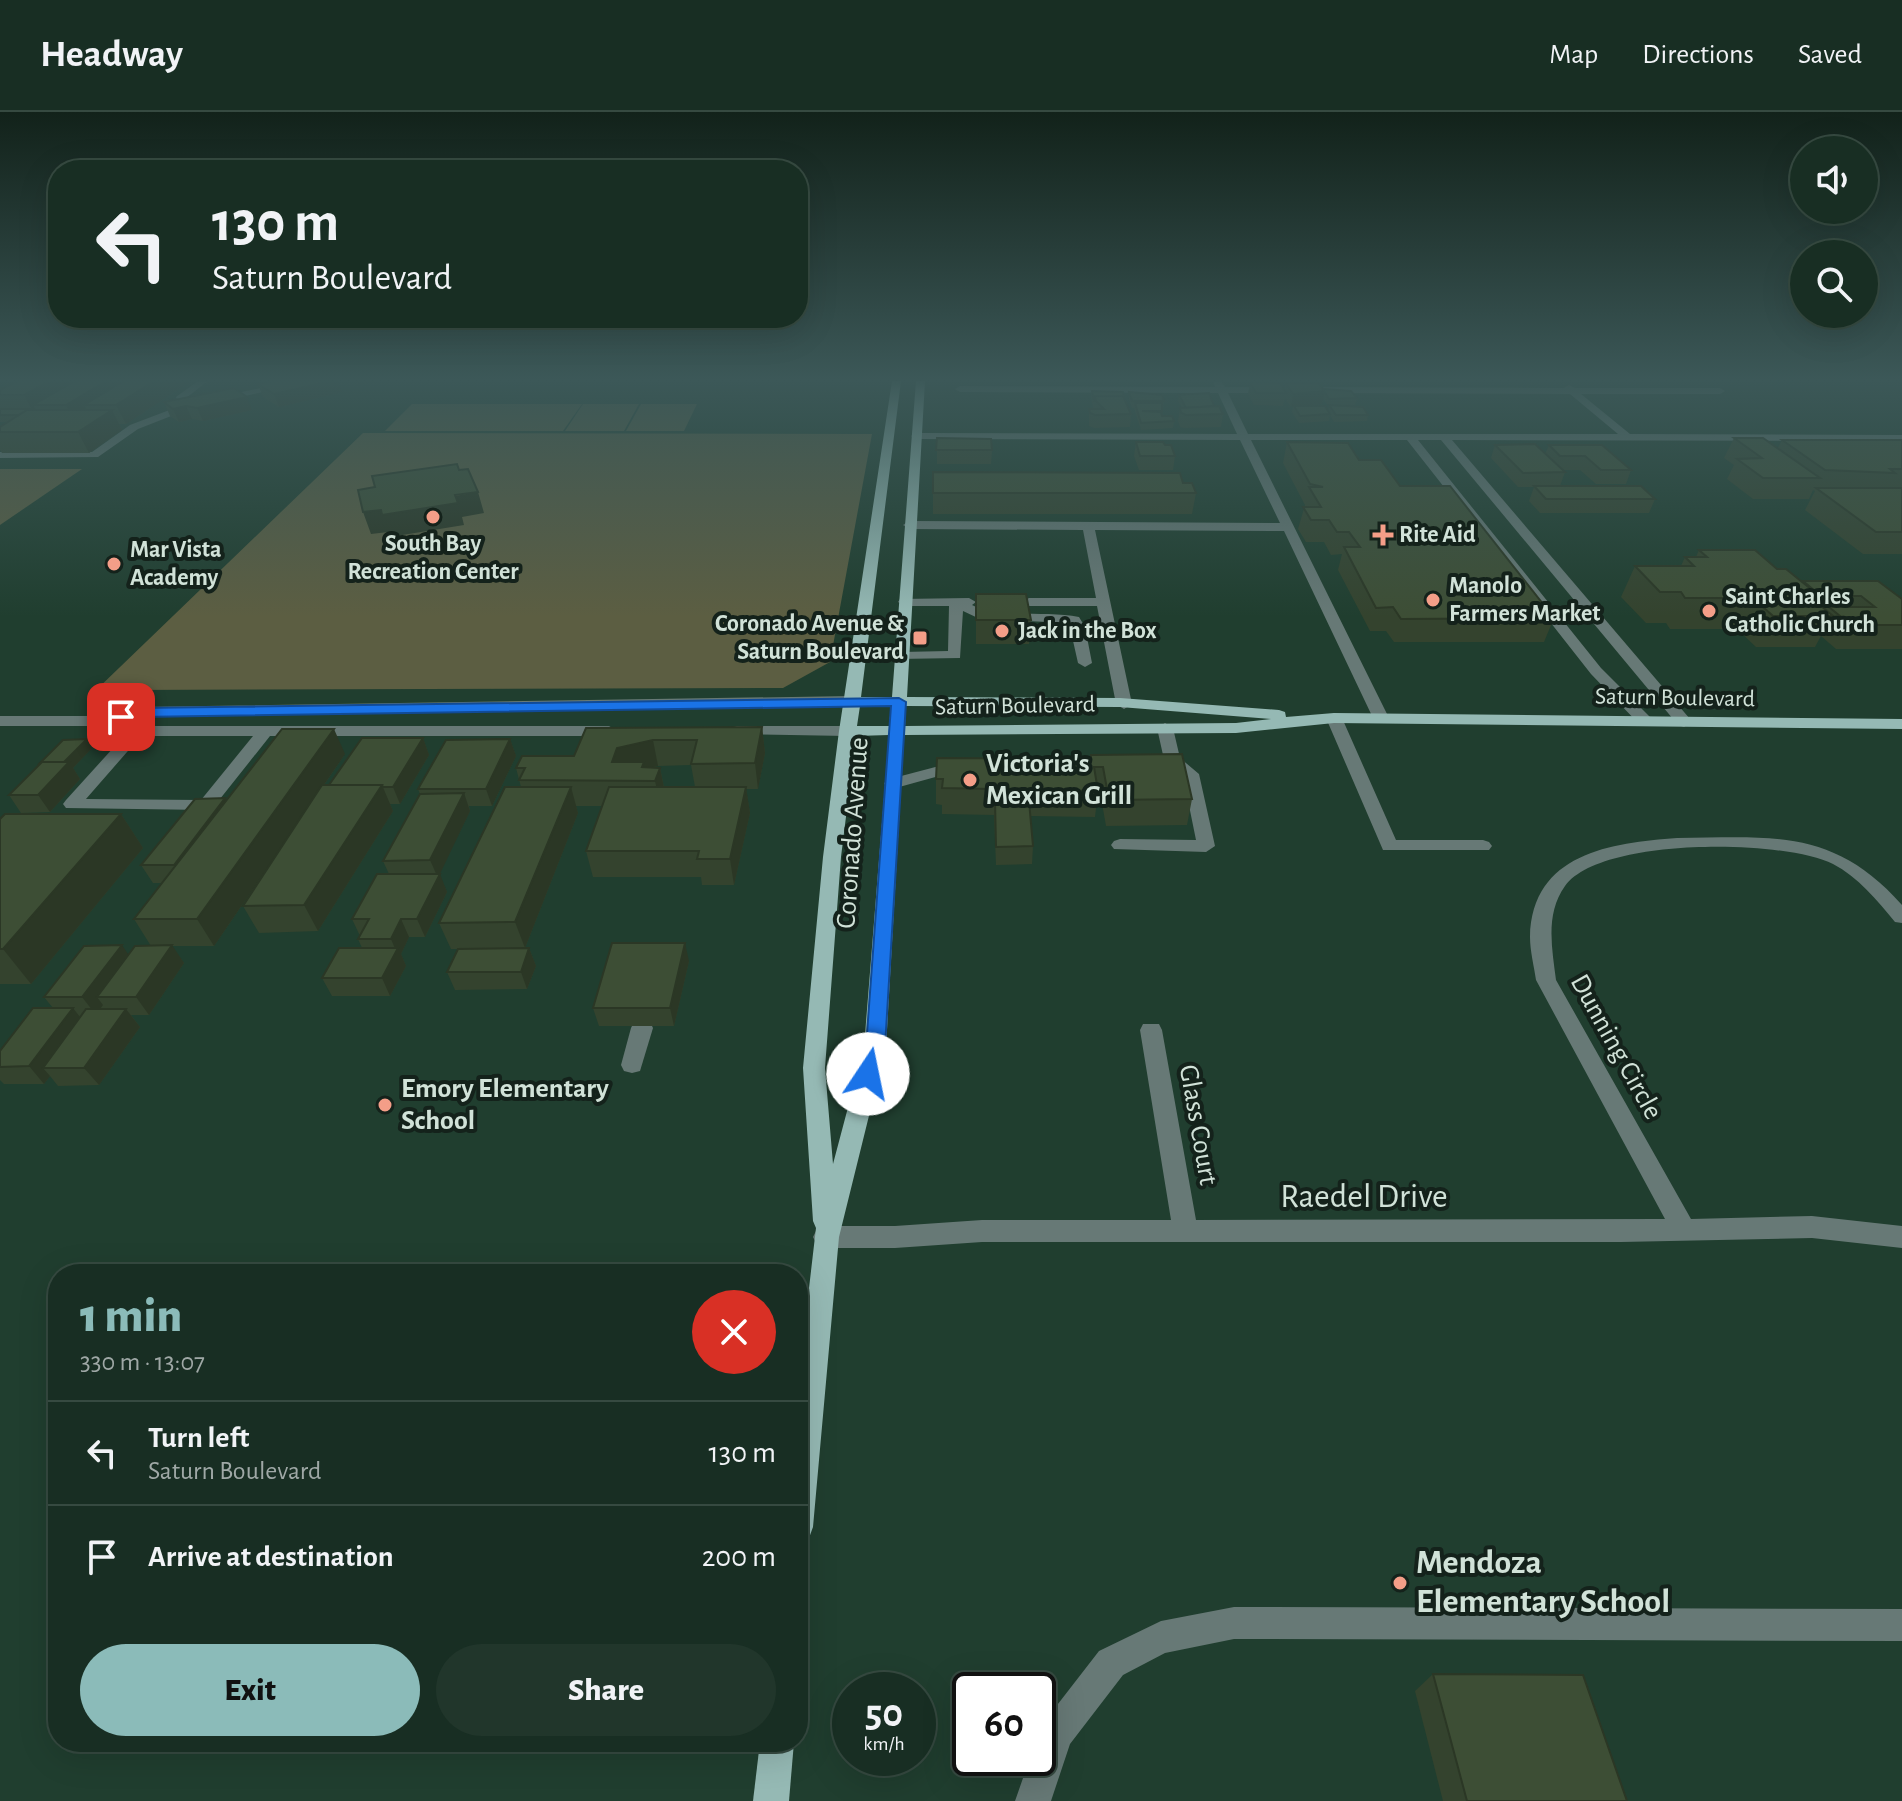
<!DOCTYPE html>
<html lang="en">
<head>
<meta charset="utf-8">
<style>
	:root { --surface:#182e23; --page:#21362b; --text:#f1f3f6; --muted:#9fa8a6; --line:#364a41; --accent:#8bbbb9 }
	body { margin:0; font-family:"Alegreya Sans",sans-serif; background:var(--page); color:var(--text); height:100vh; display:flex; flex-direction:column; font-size:30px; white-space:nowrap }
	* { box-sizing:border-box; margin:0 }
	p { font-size:26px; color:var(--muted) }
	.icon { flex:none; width:44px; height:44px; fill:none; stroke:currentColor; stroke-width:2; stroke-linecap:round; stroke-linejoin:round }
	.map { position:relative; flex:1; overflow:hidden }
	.sheet { position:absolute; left:48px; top:1152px; width:760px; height:488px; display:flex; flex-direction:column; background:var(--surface); border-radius:32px; box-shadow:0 8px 32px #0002,0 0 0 2px var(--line) }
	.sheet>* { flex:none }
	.hud { position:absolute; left:48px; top:48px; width:760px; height:168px; border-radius:32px; box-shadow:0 8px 32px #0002,0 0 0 2px var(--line); background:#182e23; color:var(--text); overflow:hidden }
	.buttons { position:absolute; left:1790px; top:24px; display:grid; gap:16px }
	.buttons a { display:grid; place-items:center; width:88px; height:88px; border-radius:50%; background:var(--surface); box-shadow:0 8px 32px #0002,0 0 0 2px var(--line); font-size:40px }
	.speed { position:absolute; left:832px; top:1560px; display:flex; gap:16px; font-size:40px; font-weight:700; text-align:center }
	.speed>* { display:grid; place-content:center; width:104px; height:104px; border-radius:50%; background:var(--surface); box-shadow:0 8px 32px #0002,0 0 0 2px var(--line); line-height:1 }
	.speed small { font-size:20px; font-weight:400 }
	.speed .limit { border:4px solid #111; border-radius:12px; background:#fff; color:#111 }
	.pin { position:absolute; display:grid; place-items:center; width:68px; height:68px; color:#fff; margin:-34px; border-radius:16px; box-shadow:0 4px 12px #0006 }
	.me { position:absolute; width:88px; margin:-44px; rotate:11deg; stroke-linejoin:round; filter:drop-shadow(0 0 6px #0008) }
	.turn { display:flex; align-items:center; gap:28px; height:168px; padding:0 32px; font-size:36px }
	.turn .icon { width:104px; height:104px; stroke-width:2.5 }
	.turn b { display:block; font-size:56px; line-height:68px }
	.round { display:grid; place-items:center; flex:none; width:84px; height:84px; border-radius:42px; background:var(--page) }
	.head { display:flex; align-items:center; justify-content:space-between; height:136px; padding:0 32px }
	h1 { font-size:48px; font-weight:800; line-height:60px; color:var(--accent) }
	.primary-button { display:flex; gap:16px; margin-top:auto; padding:16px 32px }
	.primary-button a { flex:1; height:92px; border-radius:48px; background:var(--accent); color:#111; font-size:32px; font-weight:800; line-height:92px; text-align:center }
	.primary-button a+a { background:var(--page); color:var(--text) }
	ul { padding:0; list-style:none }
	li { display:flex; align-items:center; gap:24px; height:104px; padding:0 32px; border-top:2px solid var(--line) }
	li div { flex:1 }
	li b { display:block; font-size:30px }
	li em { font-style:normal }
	header { display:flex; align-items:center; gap:48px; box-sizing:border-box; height:112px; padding:0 40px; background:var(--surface); border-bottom:2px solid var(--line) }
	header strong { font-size:38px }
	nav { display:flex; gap:44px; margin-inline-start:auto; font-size:28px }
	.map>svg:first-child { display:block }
	.green { fill:#5c5e42 }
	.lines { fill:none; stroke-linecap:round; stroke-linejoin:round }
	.minor { fill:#677976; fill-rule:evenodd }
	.major { fill:#95b9b4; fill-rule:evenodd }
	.wall { fill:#34432e; fill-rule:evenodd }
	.shaded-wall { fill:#2b3725 }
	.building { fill:#3d4e35; stroke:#2b3725; stroke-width:2 }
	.route { fill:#1a73e8; stroke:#114b97; stroke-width:2 }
	.poi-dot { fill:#f49e88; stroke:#14221b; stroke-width:3 }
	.labels { text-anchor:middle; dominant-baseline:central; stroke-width:8; stroke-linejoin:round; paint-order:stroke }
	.far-poi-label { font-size:24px; font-weight:bold; fill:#d1e2d8; stroke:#14221b; text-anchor:start }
	.far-street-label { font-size:24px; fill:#d1e2d8; stroke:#14221b }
	.poi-label { font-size:28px; font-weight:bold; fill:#d1e2d8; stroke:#14221b; text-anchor:start }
	.street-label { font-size:28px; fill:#d1e2d8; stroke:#14221b }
	.near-street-label { font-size:34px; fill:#d1e2d8; stroke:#14221b }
	.near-poi-label { font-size:34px; font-weight:bold; fill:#d1e2d8; stroke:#14221b; text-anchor:start }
</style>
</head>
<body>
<header>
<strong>Headway</strong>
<nav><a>Map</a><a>Directions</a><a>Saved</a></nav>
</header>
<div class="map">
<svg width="1902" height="1689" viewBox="0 0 1902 1689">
	<rect width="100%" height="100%" fill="#203e2f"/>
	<!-- green -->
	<g class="green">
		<path d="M412 292H582L563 319H385Z"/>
		<path d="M583 292H639L624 319H565Z"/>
		<path d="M641 292H697L684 319H626Z"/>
		<path d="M363 321 872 322 830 550 783 576 128 578 92 582Z"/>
		<path d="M0 357H82L0 413Z"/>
	</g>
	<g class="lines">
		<!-- minor -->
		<g class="minor">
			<path d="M198 269H208L186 286 189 291 295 269H311L189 297 138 317 98 345 0 346V340H92L130 313 180 294 176 285Z"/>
			<path d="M1213 269H1221L1225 275H1276L1281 278 1276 281H1228L1248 322H1618L1570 282 1312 281 1307 278 1312 275 1564 276 1569 273 1575 276H1720L1725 279 1720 282H1581L1630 322 1902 323V329L1452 328 1690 607 1692 610 1684 615 1678 613 1441 328H1418L1601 556 1652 607V613H1640L1591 562 1407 328H1251L1389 606 1381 611 1373 606 1284 419 1095 418 1132 592 1124 597 1116 592 1097 494H1029L1022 490 1029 486H1096L1083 418 909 417 903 413 909 409 1280 411 1240 328 916 327 911 324 916 321 1237 322 1218 281 960 280 955 277 960 274 1215 275Z"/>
			<path d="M969 486 976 490 972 493C999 507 1047 498 1079 505L1085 515 1092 551 1085 555 1078 551 1069 511 980 507 963 499 960 546 897 547V541L902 540 948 539 949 494H905L898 490 900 487Z"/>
			<path d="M852 584 860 589 857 592 138 605 117 610 122 614H609L617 619 609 624H270L212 697 206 698 66 696 63 692 66 688 124 624 113 622 101 614H0V604H104L137 595ZM141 624H253L201 688 86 687Z"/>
			<path d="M1334 601 1342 606 1396 728H1483L1489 730 1492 734 1489 738H1383L1326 606Z"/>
			<path d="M1165 611 1173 616 1180 646 1199 662 1215 734 1206 740 1114 737 1111 733 1114 729 1120 727 1196 728 1183 664 1168 653H1153L1145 648 1147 645 1163 643 1157 616Z"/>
			<path d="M737 614H847L855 619 847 624 731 622V616Z"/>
			<path d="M962 648 968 650 970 653 968 656 892 677 884 672 886 668Z"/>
			<path d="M1677 726C1772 725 1834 716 1902 793V811L1895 810C1877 788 1858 765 1833 752 1783 727 1600 725 1565 774 1545 802 1552 836 1556 868L1691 1107 1812 1104 1902 1114V1136L1812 1126 1621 1130H982L895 1136H826L817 1133 813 1125 817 1117 826 1114H895L982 1108H1171L1140 918 1143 912H1159L1162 918 1196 1108 1665 1107 1536 868C1534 854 1530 839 1530 825 1532 741 1611 731 1677 726Z"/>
			<path d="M642 908 650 910 653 916 640 959 632 961 624 959 621 953 631 916 634 910Z"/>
			<path d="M1234 1495 1902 1497V1529L1234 1527 1165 1541 1123 1563 1070 1632 1051 1689H1015L1030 1646H1038V1624L1044 1610 1099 1539 1161 1509Z"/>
		</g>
		<!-- major -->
		<g class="major">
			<path d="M892 269H901L861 585H892L916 269H925L907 585 1120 586 1279 598 1285 600 1286 605 1334 601 1902 607V617L1334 611 1236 621 904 623 886 935 839 1125 813 1415 809 1426 798 1430V1271L816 1116 813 1109 803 956 823 745 839 619ZM860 594H891L889 614H857ZM906 594 1120 595 1271 607 1236 611 905 614ZM889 623 864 935 833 1052 825 956 841 745 856 624Z"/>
			<path d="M760 1630H794L789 1689H753Z"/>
		</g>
	</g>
	<!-- wall -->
	<g class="wall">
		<path d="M17 269H191L126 312H119L122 318 89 341H2L0 338V315L8 310H0V278Z"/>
		<path d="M1250 270 1284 278 1286 271 1323 277 1357 286 1355 293H1342L1368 303 1367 309 1334 310 1330 303 1329 309 1299 311 1292 300 1293 295H1291L1285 286 1283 294 1254 293 1248 282ZM1323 287 1328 293H1329L1328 299 1306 294 1322 292Z"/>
		<path d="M258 272 342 280 279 295 263 285Z"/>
		<path d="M1092 279 1124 286 1131 302 1130 315 1094 316 1089 314V297L1094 296H1093L1091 285Z"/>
		<path d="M1129 280 1164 289 1162 303 1174 309 1173 316 1141 318 1134 296H1132L1129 287Z"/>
		<path d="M1179 283 1214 294 1223 302 1221 315 1184 316 1180 315 1178 309 1180 296H1182L1178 289Z"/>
		<path d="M164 290 252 298 203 309 192 307 179 310 170 304Z"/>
		<path d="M937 326 992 338 991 352H937Z"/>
		<path d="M1734 326 1778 336 1782 328H1902V442H1863L1805 398 1815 379 1813 378 1809 387H1753L1727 367 1734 353 1724 346Z"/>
		<path d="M1136 330 1165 333 1175 344 1173 358H1139L1134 344Z"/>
		<path d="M1287 330 1359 348 1400 374 1554 506 1544 530H1394L1386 519H1370L1338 458 1342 442 1331 443 1324 430H1306L1298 417 1305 393 1283 351Z"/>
		<path d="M1495 333 1545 342 1549 333 1631 358 1626 372H1596L1580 358H1562L1565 360 1560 374 1655 387 1649 401H1540L1529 389 1534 375H1518L1491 346Z"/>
		<path d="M933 360 1196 381 1192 402H933Z"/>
		<path d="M1699 438 1777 457 1803 470 1902 487V537H1836L1821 524 1815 535H1756L1737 517H1670L1666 511H1646L1621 485 1635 454H1681L1685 445H1696Z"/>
		<path d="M976 482 1031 508 1029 532H976Z"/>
		<path d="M762 615 765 641 758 677H746L750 701 734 773H702L701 765H593L586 739 602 694H576L578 701 525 836H529L536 854 527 877 455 878 447 860 458 837H451L439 811 521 675 516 656 574 644 586 616ZM691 653 695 675H664L660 656H649L658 654Z"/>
		<path d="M423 626 429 643 400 692H390L393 699 318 819 259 821 243 794 288 726 214 834H172L184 851 149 903H131L140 915 99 973 58 974 50 964 44 972H4L0 968V939L53 896 44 885 128 843 151 834 134 807 162 771H153L141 753 225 686 226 688 345 642 324 673H329Z"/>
		<path d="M510 627 516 644 492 694H469L470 699 439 762 447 780 425 825H409L401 842 406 854 390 884H332L322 866 362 836 358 827 360 824 352 807 389 762 383 749 420 682 418 677Z"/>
		<path d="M92 636 73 656 80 667 50 700 21 701 9 683Z"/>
		<path d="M1091 647 1192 687 1187 713 1106 714 1100 680H1098L1095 705 1030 704 1033 734 1032 752 996 753 994 703 942 702V693L936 692V667Z"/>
		<path d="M121 702 143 736 31 872H0V707Z"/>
		<path d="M689 849 674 914H599L593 896Z"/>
		<path d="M1433 1562 1627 1689H1443L1415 1579Z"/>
	</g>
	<!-- shaded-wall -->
	<g class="shaded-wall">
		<path d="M50 269H92L33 293 38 301 35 303 24 283Z"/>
		<path d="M106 269H146L84 293 90 304 76 313 66 293Z"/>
		<path d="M154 269H191L126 312 116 293Z"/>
		<path d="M331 269H338L342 280 279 295 274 282Z"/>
		<path d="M357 269H376L358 273Z"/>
		<path d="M1325 279 1322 292 1291 295 1293 282Z"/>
		<path d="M247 285 252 298 203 309 197 296Z"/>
		<path d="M186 294 192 307 179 310 173 297Z"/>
		<path d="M112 298 122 318 89 341 78 320Z"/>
		<path d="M478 380 484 401 462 405 464 413 390 425 388 420 371 422 363 400Z"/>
		<path d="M762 615 765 641 758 677 755 651Z"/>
		<path d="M334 617 345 642 214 834 197 807Z"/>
		<path d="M423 626 429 643 400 692 393 675Z"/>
		<path d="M87 627 92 636 73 656 80 667 50 700 38 683 62 653Z"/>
		<path d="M510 627 516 644 492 694 486 677Z"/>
		<path d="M653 628 658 654 646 656 612 650 617 636Z"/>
		<path d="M660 656 665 681 661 695 655 669Z"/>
		<path d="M382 673 393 699 318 819 304 793Z"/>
		<path d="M571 675 578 701 525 836 515 810Z"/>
		<path d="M746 675 750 701 734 773 730 747Z"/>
		<path d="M464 681 470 699 438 766 430 748Z"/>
		<path d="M225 686 235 704 185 771 174 753Z"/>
		<path d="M121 702 143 736 31 872 3 837Z"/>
		<path d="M440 762 447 780 425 825 417 807Z"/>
		<path d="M401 807 409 825 401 842 406 854 390 884 382 866 396 839 391 827Z"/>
		<path d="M685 831 689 849 674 914 670 896Z"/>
		<path d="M122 833 134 851 97 885 103 893 96 903 82 885Z"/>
		<path d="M172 833 184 851 149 903 136 885Z"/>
		<path d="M529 836 536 854 527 877 521 860Z"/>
		<path d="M73 896 87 914 43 956 50 964 44 972 29 954Z"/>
		<path d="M126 897 140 915 99 973 84 956Z"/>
	</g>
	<!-- building -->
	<g class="building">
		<path d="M17 269H50L24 283H0V278Z"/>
		<path d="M75 269H106L66 293H33Z"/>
		<path d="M124 269H154L116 293H84Z"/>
		<path d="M272 269H331L274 282 258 272Z"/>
		<path d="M1250 270 1280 271 1286 281H1256Z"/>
		<path d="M1286 271H1318L1325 279 1293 282Z"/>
		<path d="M234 276 247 285 197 296 186 294 173 297 164 290Z"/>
		<path d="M1323 277 1351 279 1357 286 1329 287Z"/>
		<path d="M1092 279 1123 280 1124 284V286L1123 284H1095V289H1094Z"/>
		<path d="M1129 280 1162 283 1164 289H1132Z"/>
		<path d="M1209 281 1214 294 1186 296 1179 283Z"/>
		<path d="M1095 284H1123L1131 302 1095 303 1090 301 1089 297H1104L1096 289Z"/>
		<path d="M1135 291H1162V299H1142L1161 300 1162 304H1172L1174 309 1141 311Z"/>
		<path d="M1329 293 1363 295 1368 303H1336Z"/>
		<path d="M1219 294 1223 302 1186 303 1181 301 1180 296Z"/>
		<path d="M1294 294H1325L1330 302 1300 304Z"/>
		<path d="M0 297H31L19 303H0Z"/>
		<path d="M27 298H112L78 320H0V315Z"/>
		<path d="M937 326 991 327 992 338H936Z"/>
		<path d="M1734 326H1763L1820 366H1763L1737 347 1762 346Z"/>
		<path d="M1782 328H1902V357H1890L1895 361 1825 358Z"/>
		<path d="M1136 330H1163L1165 333H1171L1175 344H1140Z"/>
		<path d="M1287 330 1348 331 1359 348H1381L1400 374H1450L1554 506 1401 507 1393 495 1376 496 1344 435H1360L1349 420H1337L1329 408H1311L1303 395H1321L1309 375H1323L1310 372Z"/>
		<path d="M1535 332 1565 360 1523 361 1495 333Z"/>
		<path d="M1549 333H1602L1631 358H1601L1585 344H1560Z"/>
		<path d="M457 352 459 358 468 357 478 380 455 383 458 391 382 403 381 398 363 400 358 378 375 375 372 364Z"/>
		<path d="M933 360 1180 361 1183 371H1192L1196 381H933Z"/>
		<path d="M1534 374H1641L1655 387H1546Z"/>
		<path d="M1816 376H1902V420H1876Z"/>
		<path d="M1699 438H1755L1777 457H1786L1817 482H1807L1833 504H1773L1753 486H1685L1681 480H1660L1635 454H1694L1685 445H1707Z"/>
		<path d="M1803 469H1878L1902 487V513H1851L1829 495H1875L1861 484H1821Z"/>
		<path d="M976 482H1026L1031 508H976Z"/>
		<path d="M762 615 755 651 691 652 697 628H653L617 636 612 650H644L642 655 660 656 655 669 519 668 525 656H516L522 644H574L586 616Z"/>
		<path d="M282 617H334L197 807H134Z"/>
		<path d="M362 626H423L393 675H383L382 673H329Z"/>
		<path d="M87 627 64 650H42L38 653 63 628Z"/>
		<path d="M510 627 486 677H418L446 628Z"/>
		<path d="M1182 642 1192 687 1109 688 1103 655H1094L1098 679 942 676 943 667H936L937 646 1091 647V643Z"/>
		<path d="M42 650H69L38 683H9Z"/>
		<path d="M322 673H382L304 793 243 794Z"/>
		<path d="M505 675H571L515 810 439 811Z"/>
		<path d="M609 675H746L730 747H697L699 739H586Z"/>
		<path d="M464 681 430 748 383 749 420 682Z"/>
		<path d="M225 686 174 753H141L195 687Z"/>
		<path d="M995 689H1029L1033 734 996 735Z"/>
		<path d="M5 702H121L3 837H0V707Z"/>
		<path d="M377 762H440L417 807H401L391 827H358L369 807H352Z"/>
		<path d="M612 831H685L670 896H593Z"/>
		<path d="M122 833 82 885H44L84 834Z"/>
		<path d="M172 833 136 885H97L135 834Z"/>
		<path d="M339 836H398L382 866H322Z"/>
		<path d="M529 836 521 860H447L458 837Z"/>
		<path d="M33 896H73L29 954 0 955V939Z"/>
		<path d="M86 897H126L84 956H43Z"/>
		<path d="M1433 1562 1583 1563 1627 1689H1467Z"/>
	</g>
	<!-- sky -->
	<linearGradient id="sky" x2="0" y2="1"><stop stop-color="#12221a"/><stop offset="0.53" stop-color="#3c5858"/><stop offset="1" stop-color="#3c5858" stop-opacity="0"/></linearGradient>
	<rect width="1902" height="505" fill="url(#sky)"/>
	<!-- route -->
	<path class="route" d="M899 586 906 590 885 935 876 968H861L858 962 866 935 891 594 138 605 121 609 114 605 137 596Z"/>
	<!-- markers -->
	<g class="poi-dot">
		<circle cx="433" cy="405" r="8"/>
		<path d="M1379 411h8v8h8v8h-8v8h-8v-8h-8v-8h8z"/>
		<circle cx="114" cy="452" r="8"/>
		<circle cx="1433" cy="488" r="8"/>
		<circle cx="1709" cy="499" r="8"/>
		<circle cx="1002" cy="519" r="8"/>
		<rect x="912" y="518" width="16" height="16" rx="4"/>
		<circle cx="970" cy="668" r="8"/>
		<circle cx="385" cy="993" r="8"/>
		<circle cx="1400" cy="1471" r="8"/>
	</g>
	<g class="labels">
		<!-- far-poi labels -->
		<g class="far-poi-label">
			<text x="1399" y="423">Rite Aid</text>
			<text x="433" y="432" text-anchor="middle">South Bay<tspan x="433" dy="28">Recreation Center</tspan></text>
			<text x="130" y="438">Mar Vista<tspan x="130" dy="28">Academy</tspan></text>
			<text x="1449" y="474">Manolo<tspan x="1449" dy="28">Farmers Market</tspan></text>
			<text x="1725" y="485">Saint Charles<tspan x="1725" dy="28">Catholic Church</tspan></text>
			<text x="904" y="512" text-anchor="end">Coronado Avenue &amp;<tspan x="904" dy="28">Saturn Boulevard</tspan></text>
			<text x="1018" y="519">Jack in the Box</text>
		</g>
		<!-- far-street labels -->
		<g class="far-street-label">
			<text transform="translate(1675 586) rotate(1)">Saturn Boulevard</text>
			<text transform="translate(1015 594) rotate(-1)">Saturn Boulevard</text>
		</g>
		<!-- poi labels -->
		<g class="poi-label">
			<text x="986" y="652">Victoria's<tspan x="986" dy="32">Mexican Grill</tspan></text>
			<text x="401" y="977">Emory Elementary<tspan x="401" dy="32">School</tspan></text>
		</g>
		<!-- street labels -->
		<g class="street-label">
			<text transform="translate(853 721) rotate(-86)">Coronado Avenue</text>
			<text transform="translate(1616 935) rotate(61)">Dunning Circle</text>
			<text transform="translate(1198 1013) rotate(80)">Glass Court</text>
		</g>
		<!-- near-street labels -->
		<g class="near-street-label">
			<text x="1364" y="1085">Raedel Drive</text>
		</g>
		<!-- near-poi labels -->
		<g class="near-poi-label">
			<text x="1416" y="1451">Mendoza<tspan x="1416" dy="39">Elementary School</tspan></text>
		</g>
	</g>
</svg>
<div class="buttons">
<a><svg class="icon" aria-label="sound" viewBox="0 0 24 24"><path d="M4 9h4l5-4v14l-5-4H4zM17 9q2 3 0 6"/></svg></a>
<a><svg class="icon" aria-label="search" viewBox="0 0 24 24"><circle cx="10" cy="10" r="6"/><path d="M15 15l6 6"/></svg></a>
</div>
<div class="speed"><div>50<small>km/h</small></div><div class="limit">60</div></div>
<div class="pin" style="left:121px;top:605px;background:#d93025"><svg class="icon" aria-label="arrive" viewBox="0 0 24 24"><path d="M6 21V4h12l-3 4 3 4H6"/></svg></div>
<svg class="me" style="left:868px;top:962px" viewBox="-20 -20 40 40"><circle r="19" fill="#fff"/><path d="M0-13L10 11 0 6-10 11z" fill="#1a73e8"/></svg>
<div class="hud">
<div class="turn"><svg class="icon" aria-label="left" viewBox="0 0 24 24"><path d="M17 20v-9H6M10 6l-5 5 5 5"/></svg><div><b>130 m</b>Saturn Boulevard</div></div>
</div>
<section class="sheet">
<div class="head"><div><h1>1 min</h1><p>330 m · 13:07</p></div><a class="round" style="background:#d93025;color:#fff"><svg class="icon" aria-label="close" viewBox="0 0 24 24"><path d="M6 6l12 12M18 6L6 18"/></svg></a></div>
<ul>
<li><svg class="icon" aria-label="left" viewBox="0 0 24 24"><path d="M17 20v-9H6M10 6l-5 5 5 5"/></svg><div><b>Turn left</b><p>Saturn Boulevard</p></div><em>130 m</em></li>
<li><svg class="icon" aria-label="arrive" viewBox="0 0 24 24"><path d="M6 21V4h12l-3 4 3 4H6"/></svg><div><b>Arrive at destination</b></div><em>200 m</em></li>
</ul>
<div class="primary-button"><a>Exit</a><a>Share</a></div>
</section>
</div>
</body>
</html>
